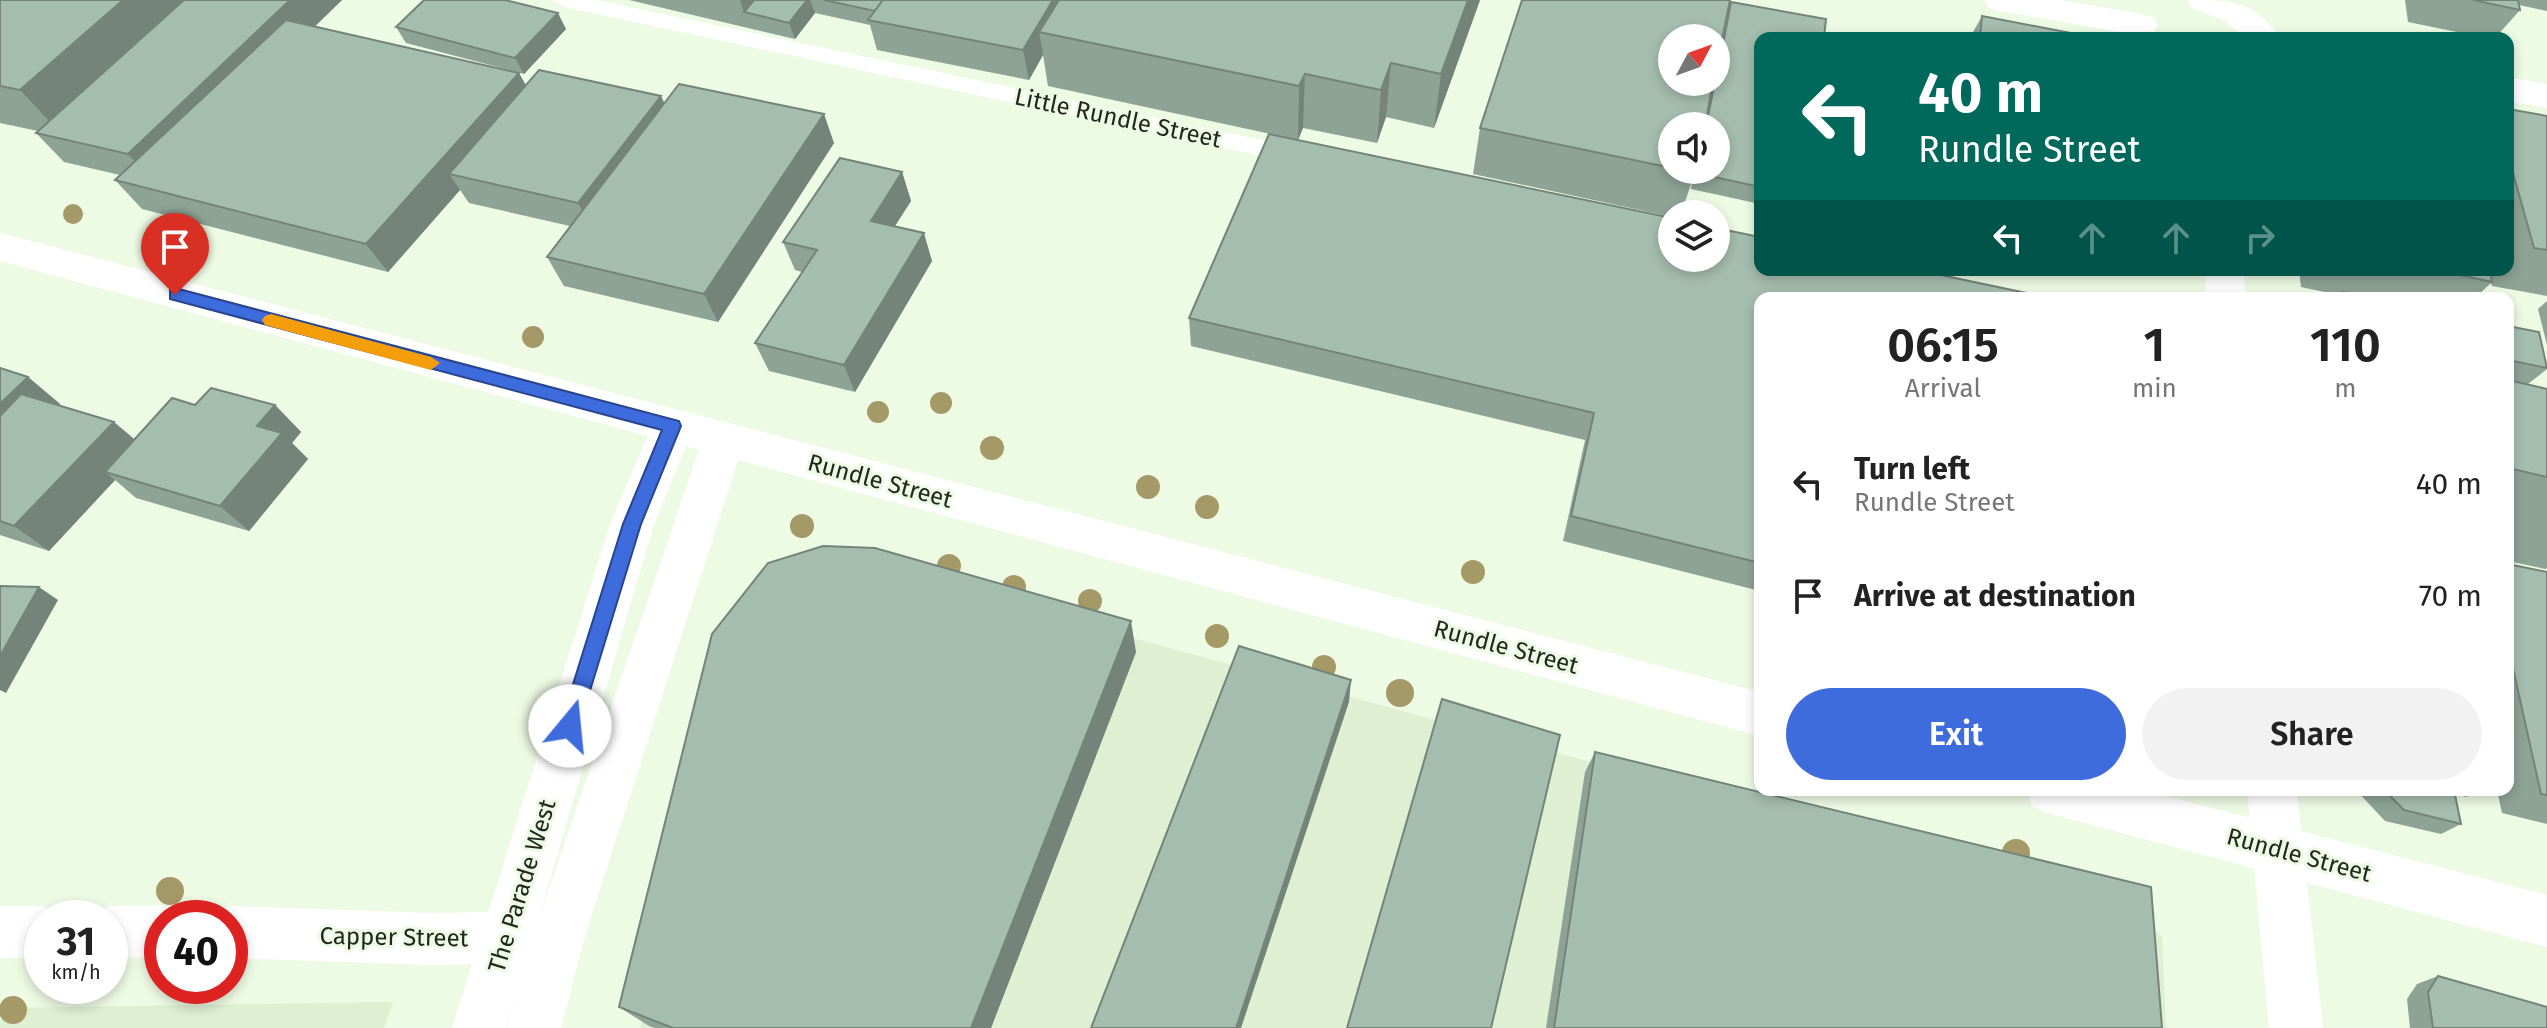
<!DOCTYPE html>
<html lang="en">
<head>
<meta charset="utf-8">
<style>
	:root { --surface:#fff; --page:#f2f2f2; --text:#222; --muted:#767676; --accent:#3e6cdd }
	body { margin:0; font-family:"Fira Sans",sans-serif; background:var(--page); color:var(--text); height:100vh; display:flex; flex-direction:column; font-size:30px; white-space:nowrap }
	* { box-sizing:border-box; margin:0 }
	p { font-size:26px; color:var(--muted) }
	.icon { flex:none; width:44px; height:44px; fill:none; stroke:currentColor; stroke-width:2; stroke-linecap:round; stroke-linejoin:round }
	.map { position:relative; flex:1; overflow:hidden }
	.side { position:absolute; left:1754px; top:292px; width:760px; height:504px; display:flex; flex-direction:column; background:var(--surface); border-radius:16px; box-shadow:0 4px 12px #0003 }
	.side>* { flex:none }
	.top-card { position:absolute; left:1754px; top:32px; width:760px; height:244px; border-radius:16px; box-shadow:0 4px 12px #0003; background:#00695c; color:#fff; overflow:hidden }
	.needle { width:52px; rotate:49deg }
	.tools { position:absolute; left:1658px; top:24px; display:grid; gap:16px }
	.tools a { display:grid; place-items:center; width:72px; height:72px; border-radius:50%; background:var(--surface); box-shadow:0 4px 12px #0003; font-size:40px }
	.speed { position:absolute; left:24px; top:900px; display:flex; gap:16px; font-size:40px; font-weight:700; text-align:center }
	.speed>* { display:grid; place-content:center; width:104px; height:104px; border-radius:50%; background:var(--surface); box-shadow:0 4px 12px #0003; line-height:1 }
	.speed small { font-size:20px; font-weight:400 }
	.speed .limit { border:12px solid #d22; background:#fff; color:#111 }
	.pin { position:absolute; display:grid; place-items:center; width:68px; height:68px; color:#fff; margin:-82px -34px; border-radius:50% 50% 50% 0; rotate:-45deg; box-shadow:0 0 8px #0007 }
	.pin .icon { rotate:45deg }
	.me { position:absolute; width:88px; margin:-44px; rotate:17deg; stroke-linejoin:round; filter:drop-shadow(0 0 6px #0008) }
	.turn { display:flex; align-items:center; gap:28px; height:168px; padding:0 32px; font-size:36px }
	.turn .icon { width:104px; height:104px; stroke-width:2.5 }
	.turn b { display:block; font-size:56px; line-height:68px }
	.lanes { display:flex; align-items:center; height:76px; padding:0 32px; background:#0003; justify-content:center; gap:40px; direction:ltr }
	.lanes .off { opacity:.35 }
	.eta { display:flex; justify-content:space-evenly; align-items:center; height:136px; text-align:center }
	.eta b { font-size:48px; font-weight:600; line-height:56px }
	.primary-button { display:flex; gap:16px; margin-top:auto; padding:16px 32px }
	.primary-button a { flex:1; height:92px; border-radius:48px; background:var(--accent); color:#fff; font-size:32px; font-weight:600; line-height:92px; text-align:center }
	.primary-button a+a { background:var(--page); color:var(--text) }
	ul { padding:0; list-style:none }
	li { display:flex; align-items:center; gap:24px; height:112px; padding:0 32px }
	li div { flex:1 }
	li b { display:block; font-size:30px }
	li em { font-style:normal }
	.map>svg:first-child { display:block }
	.built { fill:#deefd2 }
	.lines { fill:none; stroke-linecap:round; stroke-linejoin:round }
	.service { fill:#fff; fill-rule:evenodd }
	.minor { fill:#fff; fill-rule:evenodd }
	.tertiary { fill:#fff; fill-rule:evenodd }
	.tree { fill:#a59968 }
	.wall { fill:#8ea396; fill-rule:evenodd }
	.shaded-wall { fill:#74847a }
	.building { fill:#a5bdae; stroke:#74847a; stroke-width:2 }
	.route { fill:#3e6cdd; stroke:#284690; stroke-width:2 }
	.slow { fill:#f59e0b }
	.labels { text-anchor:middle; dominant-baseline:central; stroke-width:6; stroke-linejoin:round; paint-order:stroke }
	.street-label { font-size:24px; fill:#23271f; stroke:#edfae4 }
</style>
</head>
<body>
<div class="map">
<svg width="2547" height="1028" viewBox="0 0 2547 1028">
	<rect width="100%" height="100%" fill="#edfae4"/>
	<!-- built -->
	<g class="built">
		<path d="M859 564 2134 909 2162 937 2166 1028H640L732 632Z"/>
		<path d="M393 1002 384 1028H0V1008Z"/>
	</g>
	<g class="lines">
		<!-- service -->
		<path class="service" d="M553 0H596L1299 148 1307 150 1311 156 1307 162 1299 164 564 7Z"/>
		<!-- minor -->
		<g class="minor">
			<path d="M1984 0H2061L2141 14 2153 17 2158 25 2153 33 2141 36 2001 11 1989 8Z"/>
			<path d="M2187 0C2231 0 2254 0 2280 38H2245L2225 21 2192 8Z"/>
			<path d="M2508 77 2547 84V108L2508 101Z"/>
			<path d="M2205 270H2243L2246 298H2206Z"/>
			<path d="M2247 790H2297L2323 1028H2269Z"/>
			<path d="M162 905 181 912 183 918H162V957L110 958V918H90L91 913 110 906Z"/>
			<path d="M0 906H42L61 913 62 918H42V958H0Z"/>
			<path d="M230 906 431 913 540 911 559 918 566 937 559 956 540 963 431 965 230 958V918H210L211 913Z"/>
		</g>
		<!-- tertiary -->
		<g class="tertiary">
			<path d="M0 233 1760 692V736L738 460 585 936 561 1028H507L518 990 506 1028H452L610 524 648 436 0 261ZM686 446 699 450 537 924 654 524Z"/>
			<path d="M2026 790H2142L2547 895V947L2051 814 2033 807Z"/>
		</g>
	</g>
	<!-- trees -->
	<g class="tree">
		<circle cx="73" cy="214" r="10"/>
		<circle cx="533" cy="337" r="11"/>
		<circle cx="941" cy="403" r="11"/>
		<circle cx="878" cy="412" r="11"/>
		<circle cx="992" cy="448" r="12"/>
		<circle cx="1148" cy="487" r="12"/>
		<circle cx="1207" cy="507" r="12"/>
		<circle cx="802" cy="526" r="12"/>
		<circle cx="949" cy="566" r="12"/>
		<circle cx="1473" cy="572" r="12"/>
		<circle cx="1014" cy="587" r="12"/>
		<circle cx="1090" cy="601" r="12"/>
		<circle cx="1217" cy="636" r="12"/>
		<circle cx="1324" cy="667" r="12"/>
		<circle cx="1400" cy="693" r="14"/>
		<circle cx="2016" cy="853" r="14"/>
		<circle cx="170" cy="891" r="14"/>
		<circle cx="13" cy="1010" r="14"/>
	</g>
	<!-- wall -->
	<g class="wall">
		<path d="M0 0H342L314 27 526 85 665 103 834 143 718 322 564 286 547 257 570 226 469 203 460 190 388 272 142 209 115 180 120 175 64 162 36 133 38 131 0 123Z"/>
		<path d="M629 0H1480L1434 128 1386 117 1377 143 1303 128 1298 140 1760 298V591L1563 541 1585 440 1191 346 1189 318 1290 138 1048 86 1043 55 1029 80 877 50 870 25 815 13 795 39Z"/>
		<path d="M2405 0H2547V11L2519 5 2520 10 2495 38H2486L2408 22Z"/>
		<path d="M1731 2 1760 38V204L1691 189 1692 181 1681 214H1672V217L1473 174 1480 128 1726 18ZM1716 38V82H1672ZM1672 126 1716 170H1672Z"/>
		<path d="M1982 16 2097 38H1973V32Z"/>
		<path d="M396 27 566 29 524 74 406 43Z"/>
		<path d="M2508 109 2547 116V296L2492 286 2491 283 2475 298H2337L2339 295 2301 287 2299 270H2508Z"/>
		<path d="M902 172 911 201 895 226 932 261 855 392 769 371 755 343 802 272 795 270 783 242Z"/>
		<path d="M2547 301V345L2538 309Z"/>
		<path d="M2508 326 2547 364V369L2528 384 2547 389V568L2545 569 2508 561Z"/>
		<path d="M0 368 28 377 60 404 58 405 135 440 195 405H275L301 432 292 443 308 459 249 531 136 498 115 480 49 551 0 535Z"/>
		<path d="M2508 564 2547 572V824L2502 813 2497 790H2508Z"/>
		<path d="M1136 652 991 1028H655L649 1026 619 1007Z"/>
		<path d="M1595 752 2162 1028H1546L1585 772Z"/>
		<path d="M2356 790H2479L2466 797 2455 794 2461 824 2441 834 2385 821Z"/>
		<path d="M2438 976 2547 1028H2410L2407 999 2417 984Z"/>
	</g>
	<!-- shaded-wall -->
	<g class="shaded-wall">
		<path d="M123 0H214L64 137 20 90Z"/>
		<path d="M290 0H342L154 183 128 154Z"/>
		<path d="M740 0H773L744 12Z"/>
		<path d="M807 0H810L815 13 795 39 789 23Z"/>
		<path d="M1053 0H1075L1039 32 1043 55 1029 80 1023 50Z"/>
		<path d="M1468 0H1480L1434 128 1441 74Z"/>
		<path d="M558 13 566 29 524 74 515 58Z"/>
		<path d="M1391 63 1386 117 1377 143 1381 90Z"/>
		<path d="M519 73 536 103 449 174 460 190 388 272 366 244Z"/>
		<path d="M1305 74 1303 128 1298 140 1299 86Z"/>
		<path d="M661 96 675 125 595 232 578 203Z"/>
		<path d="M824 114 834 143 718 322 704 294Z"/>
		<path d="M902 172 911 201 880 249 871 221Z"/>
		<path d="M924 233 932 261 855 392 844 365Z"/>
		<path d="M28 377 60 404 19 445 0 430V404Z"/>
		<path d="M275 405 301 432 292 443 308 459 249 531 220 506 257 426Z"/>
		<path d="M114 422 145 448 105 472 115 480 49 551 14 526Z"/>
		<path d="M39 587 58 600 6 693 0 690V656Z"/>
		<path d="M1131 621 1136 652 991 1028H971Z"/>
		<path d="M1351 680 1349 702 1241 1028H1236Z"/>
	</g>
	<!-- building -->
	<g class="building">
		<path d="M0 0H123L20 90 0 86Z"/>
		<path d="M184 0H290L128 154 36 133Z"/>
		<path d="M424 0H505L558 13 515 58 396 27Z"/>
		<path d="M754 0H807L789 23 744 12Z"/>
		<path d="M824 0H883L875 11Z"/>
		<path d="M883 0H1053L1023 50 868 20Z"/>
		<path d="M1059 0H1468L1441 74 1391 63 1381 90 1305 74 1299 86 1039 32Z"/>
		<path d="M1522 0H1730L1716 69V38H1672V82H1713L1705 126H1672V168L1480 128Z"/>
		<path d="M2473 0H2518L2520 10Z"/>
		<path d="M1731 2 1826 19 1824 38H1760V187L1696 173 1697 170H1716V126H1706L1715 82H1716Z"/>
		<path d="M1982 16 2097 38H1980Z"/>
		<path d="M286 20 519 73 366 244 115 180Z"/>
		<path d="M539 70 661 96 578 203 449 174Z"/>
		<path d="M679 84 824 114 704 294 547 257Z"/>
		<path d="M2508 109 2547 116V250L2534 248 2508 155Z"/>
		<path d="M1269 134 1672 218V258H1716V228L1760 237V270H1917L2050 298H1760V563L1571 516 1594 413 1189 318Z"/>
		<path d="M840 158 902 172 871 221 924 233 844 365 755 343 817 250 783 242Z"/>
		<path d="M2437 270H2490L2492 282Z"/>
		<path d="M2343 292 2373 298H2344Z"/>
		<path d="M2508 326 2539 332 2547 368 2508 360Z"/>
		<path d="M0 368 28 377 0 404Z"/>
		<path d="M2508 380 2547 389V477L2508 468Z"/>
		<path d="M211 388 275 405 257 426 282 433 220 506 105 472 172 398 195 405Z"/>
		<path d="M21 394 114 422 14 526 0 521V416Z"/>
		<path d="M2508 513 2511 529 2508 528Z"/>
		<path d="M823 546 875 548 1131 621 971 1028H673L619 1007 712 634 768 563Z"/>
		<path d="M2508 564 2547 572V795L2541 794 2508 646Z"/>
		<path d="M0 586 39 587 0 656Z"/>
		<path d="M1239 646 1351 680 1236 1028H1091Z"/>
		<path d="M1442 699 1560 735 1491 1028H1347Z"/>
		<path d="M1595 752 2151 887 2162 1028H1554Z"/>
		<path d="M2384 790H2454L2461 824 2404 810Z"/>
		<path d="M2438 976 2547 1007V1028H2433L2428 992Z"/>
	</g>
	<!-- route -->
	<path class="route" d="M175 288 679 421 681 426 641 524 577 733 570 736 563 733 560 726 623 524 662 430 170 299V290Z"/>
	<!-- slow -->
	<path class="slow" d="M271 314 431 357 440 363 431 370 265 325 262 320 265 316Z"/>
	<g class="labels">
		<!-- street labels -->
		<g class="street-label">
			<text transform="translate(1118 118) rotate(12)">Little Rundle Street</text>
			<text transform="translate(880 481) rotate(15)">Rundle Street</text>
			<text transform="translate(1506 647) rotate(15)">Rundle Street</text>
			<text transform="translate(2299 855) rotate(15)">Rundle Street</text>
			<text transform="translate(522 886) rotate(-73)">The Parade West</text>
			<text transform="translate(394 937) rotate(1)">Capper Street</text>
		</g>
	</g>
</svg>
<div class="tools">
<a><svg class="needle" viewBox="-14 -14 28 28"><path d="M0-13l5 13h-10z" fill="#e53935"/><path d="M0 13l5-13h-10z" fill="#767676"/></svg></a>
<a><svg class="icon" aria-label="sound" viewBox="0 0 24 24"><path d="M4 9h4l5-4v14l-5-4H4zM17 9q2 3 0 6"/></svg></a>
<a><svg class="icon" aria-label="layers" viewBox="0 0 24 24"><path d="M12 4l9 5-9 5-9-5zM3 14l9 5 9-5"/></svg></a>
</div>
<div class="speed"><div>31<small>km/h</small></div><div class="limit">40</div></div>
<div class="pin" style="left:175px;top:295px;background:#d93025"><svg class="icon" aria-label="arrive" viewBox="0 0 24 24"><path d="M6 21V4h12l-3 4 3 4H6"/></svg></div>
<svg class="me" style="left:570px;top:726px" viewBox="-20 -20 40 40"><circle r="19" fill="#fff"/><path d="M0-13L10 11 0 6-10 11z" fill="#3e6cdd"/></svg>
<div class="top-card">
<div class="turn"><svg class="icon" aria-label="left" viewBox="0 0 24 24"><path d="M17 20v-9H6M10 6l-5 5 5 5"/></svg><div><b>40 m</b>Rundle Street</div></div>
<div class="lanes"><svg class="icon" aria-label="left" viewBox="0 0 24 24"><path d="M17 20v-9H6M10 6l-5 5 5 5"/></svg><svg class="icon off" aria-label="ahead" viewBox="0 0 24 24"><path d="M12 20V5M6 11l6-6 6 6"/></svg><svg class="icon off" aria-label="ahead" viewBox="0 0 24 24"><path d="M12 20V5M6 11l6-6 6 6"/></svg><svg class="icon off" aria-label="right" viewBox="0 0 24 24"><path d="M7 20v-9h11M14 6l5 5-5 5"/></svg></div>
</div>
<section class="side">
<div class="eta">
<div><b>06:15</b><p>Arrival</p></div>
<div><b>1</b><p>min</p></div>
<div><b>110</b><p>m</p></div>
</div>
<ul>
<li><svg class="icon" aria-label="left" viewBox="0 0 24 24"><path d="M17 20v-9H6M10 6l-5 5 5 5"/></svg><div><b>Turn left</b><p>Rundle Street</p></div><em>40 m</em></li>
<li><svg class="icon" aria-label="arrive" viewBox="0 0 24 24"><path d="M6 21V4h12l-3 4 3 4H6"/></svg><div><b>Arrive at destination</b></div><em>70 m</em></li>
</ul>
<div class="primary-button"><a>Exit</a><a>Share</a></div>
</section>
</div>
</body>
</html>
